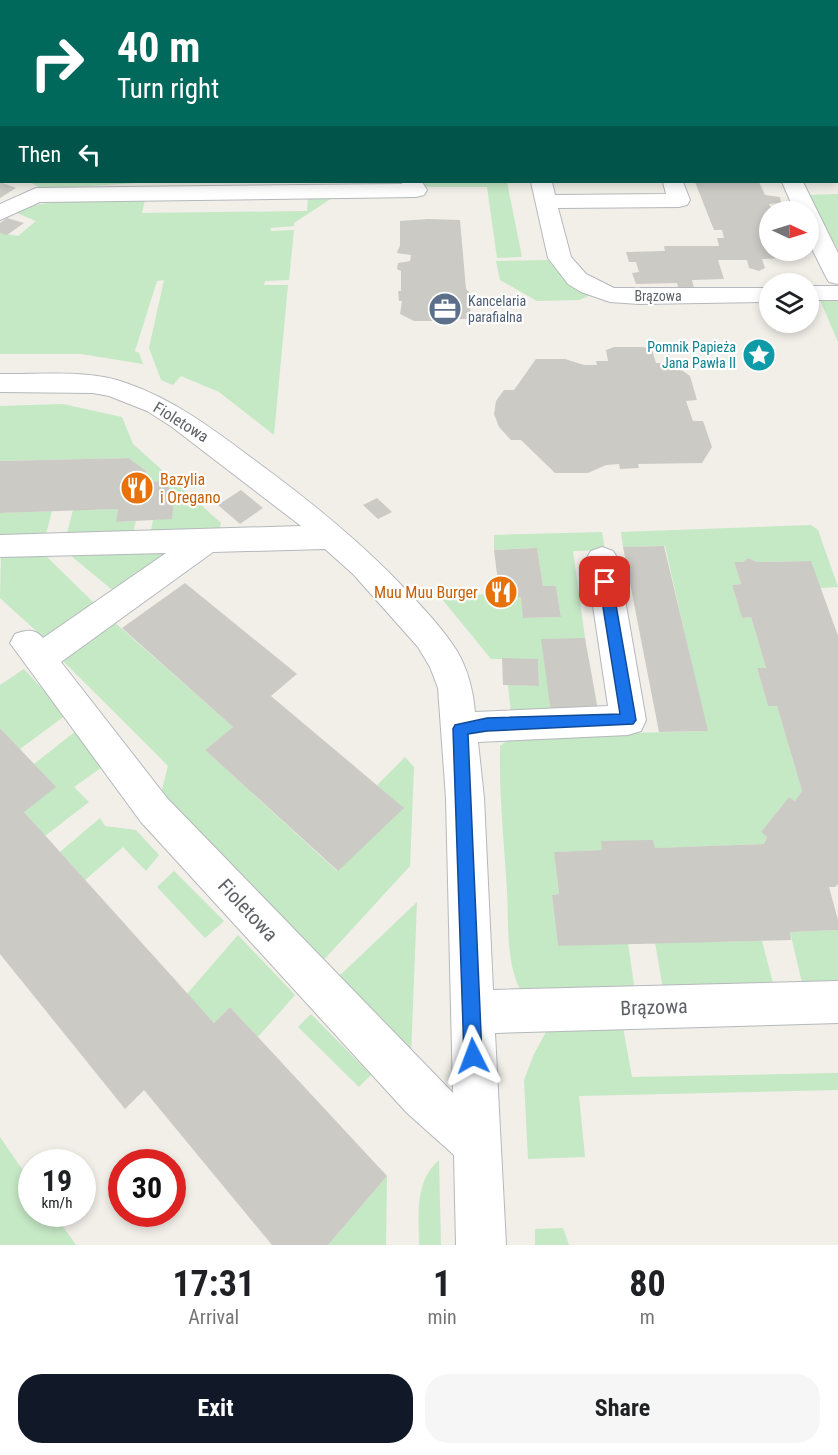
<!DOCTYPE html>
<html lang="en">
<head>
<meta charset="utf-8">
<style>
	:root { --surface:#fff; --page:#f6f6f6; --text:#202124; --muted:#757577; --accent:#111827 }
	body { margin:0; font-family:"Roboto Condensed",sans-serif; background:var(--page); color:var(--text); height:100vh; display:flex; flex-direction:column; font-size:22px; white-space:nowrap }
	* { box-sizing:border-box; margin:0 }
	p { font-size:20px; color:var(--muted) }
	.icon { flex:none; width:33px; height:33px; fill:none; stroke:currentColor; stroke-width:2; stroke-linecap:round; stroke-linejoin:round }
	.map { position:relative; height:1245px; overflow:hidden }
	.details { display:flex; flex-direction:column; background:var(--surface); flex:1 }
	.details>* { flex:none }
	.banner { position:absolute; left:0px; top:0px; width:838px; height:183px; box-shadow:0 3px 9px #0003; background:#00695c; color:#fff; overflow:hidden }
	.needle { width:39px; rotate:94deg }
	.fabs { position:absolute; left:759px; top:201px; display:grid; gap:12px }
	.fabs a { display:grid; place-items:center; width:60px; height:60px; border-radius:50%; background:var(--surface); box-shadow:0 3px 9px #0003; font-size:30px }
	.speed { position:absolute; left:18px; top:1149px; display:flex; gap:12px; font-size:30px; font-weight:700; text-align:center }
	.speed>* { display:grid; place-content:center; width:78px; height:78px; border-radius:50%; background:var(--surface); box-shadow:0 3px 9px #0003; line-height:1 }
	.speed small { font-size:15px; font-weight:400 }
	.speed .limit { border:9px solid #d22; background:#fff; color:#111 }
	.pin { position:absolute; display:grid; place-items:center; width:51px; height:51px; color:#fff; margin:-26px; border-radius:12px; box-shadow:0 3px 9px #0006 }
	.me { position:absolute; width:66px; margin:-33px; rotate:357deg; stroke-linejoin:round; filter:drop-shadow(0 0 4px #0008) }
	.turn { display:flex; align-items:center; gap:21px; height:126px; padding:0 18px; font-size:27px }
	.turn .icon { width:78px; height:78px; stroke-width:2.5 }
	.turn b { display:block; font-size:42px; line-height:51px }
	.then { display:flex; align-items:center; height:57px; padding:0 18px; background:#0003; gap:12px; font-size:22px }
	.eta { display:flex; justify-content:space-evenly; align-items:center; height:102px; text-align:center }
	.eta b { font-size:36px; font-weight:700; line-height:42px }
	.primary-button { display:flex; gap:12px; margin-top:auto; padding:12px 18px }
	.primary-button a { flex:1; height:69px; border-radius:24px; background:var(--accent); color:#fff; font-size:24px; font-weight:700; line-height:69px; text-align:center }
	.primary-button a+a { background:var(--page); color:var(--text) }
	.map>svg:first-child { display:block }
	.green { fill:#c5e8c5 }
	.building { fill:#cccac5 }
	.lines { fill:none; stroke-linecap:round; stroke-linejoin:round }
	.street-casing { stroke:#b5b8bc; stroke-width:2 }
	.street { fill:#fff; fill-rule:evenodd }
	.route { fill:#1a73e8; stroke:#114b97; stroke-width:1.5 }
	.labels { text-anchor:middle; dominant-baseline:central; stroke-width:4.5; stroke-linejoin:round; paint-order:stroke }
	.far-street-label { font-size:14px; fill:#5f6368; stroke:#fff }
	.far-service-label { font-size:14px; fill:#4e5e75; stroke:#fff; text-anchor:start }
	.far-culture-label { font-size:14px; fill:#0d838f; stroke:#fff; text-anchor:end }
	.street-label { font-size:16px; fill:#5f6368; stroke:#fff }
	.food-label { font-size:16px; fill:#c56008; stroke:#fff; text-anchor:start }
	.near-street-label { font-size:20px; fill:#5f6368; stroke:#fff }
</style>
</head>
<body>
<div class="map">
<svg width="838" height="1245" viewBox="0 0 838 1245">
	<rect width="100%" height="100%" fill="#f1efe8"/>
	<!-- green -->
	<g class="green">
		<path d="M0 0H210L2 2 1 33Z"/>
		<path d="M30 182H153L42 189Z"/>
		<path d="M421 182H507L522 257 497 258 487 187H424Z"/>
		<path d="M838 194V250L808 195Z"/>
		<path d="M308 196 332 198 294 223V226L270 228 271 231 294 230 289 280 265 281 264 285H288L274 435 219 392 181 376 173 385 161 380 149 348 164 280 157 281 135 351 139 353 143 364 81 354H0V233L18 236 36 221 17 213C40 196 114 201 145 200L142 213 307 211Z"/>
		<path d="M549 260 550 262 591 295 579 300 537 301 500 280 496 261Z"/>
		<path d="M820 300H838V342Z"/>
		<path d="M63 404 122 417 133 444 221 523 219 532 150 535 153 520 172 518 175 493 160 481 143 483 146 471 129 458 0 461V406Z"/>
		<path d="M118 509 116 522 136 521 132 536 66 537 73 510Z"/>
		<path d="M52 511 45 538 0 539V513Z"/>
		<path d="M811 525 818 530 838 587 820 588 810 561 757 562 748 558 743 562H734L741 584 732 585 742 618 751 617 766 668H757L768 706H777L802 791 795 801 789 797 761 832 767 837 764 844 554 852 559 894 552 895 558 946 628 943 635 992 523 994C505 966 509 922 507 890 504 842 499 794 500 746L512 737 528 736 707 731 665 546 623 547 621 532Z"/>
		<path d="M602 532 605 550 573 551 585 638 551 712 511 713 508 685 539 686 538 659H491L442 599 458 600V596L490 594 500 598 521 597 524 618 561 617 556 586H543L537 548 494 550V535Z"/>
		<path d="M171 551 116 593 70 555Z"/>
		<path d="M45 555 94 603 45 639 0 598 1 556Z"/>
		<path d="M112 620 233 727 205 750 337 871 403 808 377 785 405 757 414 767 410 866 320 964 161 793 168 766 64 662 69 649Z"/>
		<path d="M24 669 66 715 20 749 0 728V685Z"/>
		<path d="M81 727 112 760 74 787 89 802 45 836 24 812 34 764Z"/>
		<path d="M100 818 105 826 136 830 159 855 146 871 123 847 85 880 60 852Z"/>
		<path d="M174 871 224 921 205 938 157 887Z"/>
		<path d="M417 902 411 1056 333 982Z"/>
		<path d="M838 930V986L803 987 790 932Z"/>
		<path d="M238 935 295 995 258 1037 230 1007 214 1023 186 995Z"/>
		<path d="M762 941 774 987 663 990 655 942Z"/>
		<path d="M311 1014 371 1075 359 1087 298 1027Z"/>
		<path d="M623 1027 632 1077 838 1073V1090L579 1096 585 1157 528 1159 524 1080 534 1054 547 1030Z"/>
		<path d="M0 1137 31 1182 32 1214H54L76 1245H0Z"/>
		<path d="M439 1160 441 1245H419C419 1215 414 1182 439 1160Z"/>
		<path d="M387 1176 386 1245H328Z"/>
		<path d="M563 1228 569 1245H535V1229Z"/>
	</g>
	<!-- building -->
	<g class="building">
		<path d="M0 182 16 188 0 198Z"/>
		<path d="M695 182H759L765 195 780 197 781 203 769 204 773 212H770V250H784L787 258 762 259 765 268 759 271 749 268 747 260H718L724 279 692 280 694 288 692 290 679 289 677 283 636 284 632 273 639 272 636 262H629L626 252 665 251 664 246H719L717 238H724L722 230H714Z"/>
		<path d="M7 218 24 223 7 235 0 233V223Z"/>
		<path d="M428 219 460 220 466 289 469 292 470 298 467 300V305L471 307 469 319H453V321H414L400 314 402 301H399L398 291H401V271L397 269 398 263 410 261 411 255 397 253 400 245V221Z"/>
		<path d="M614 347H643L652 350 656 363H672L690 376 697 400 686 401 693 421H703L712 447 702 463 638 464 639 468 620 469 619 464 606 465 588 473H555L521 440H511L499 427 494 414 496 401 504 390H514L536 359H565L584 365H597L596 361H608L606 350Z"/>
		<path d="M129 458 146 471 143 483 160 481 175 493 172 519 116 522 118 509 0 513V461Z"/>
		<path d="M241 490 263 508 240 524 218 505Z"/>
		<path d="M377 498 392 512 378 519 363 505Z"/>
		<path d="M664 546 708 731 659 732 623 547Z"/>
		<path d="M537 548 543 586H556L561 617 523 618 521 597 500 598 494 550Z"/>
		<path d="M748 558 757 562 811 561 838 636V884L835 887H829L838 920V930L790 932 791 940 558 946 552 895 559 894 554 852 602 850 601 841 653 840 655 848 764 844 767 837 761 832 789 797 795 801 802 791 777 706H768L757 668H766L751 617 742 618 732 585 741 584 734 562H743Z"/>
		<path d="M185 583 297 674 271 696 404 808 338 871 205 750 233 727 122 628Z"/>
		<path d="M585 638 598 710 551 712 541 639Z"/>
		<path d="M502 658 538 659 539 686 503 685Z"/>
		<path d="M0 728 56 787 24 812 214 1023 230 1007 387 1176 328 1245H272L144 1090 125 1109 0 954Z"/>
	</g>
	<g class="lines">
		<!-- street casing -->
		<g class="street-casing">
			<g id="street">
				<rect x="296" y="0" width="16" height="2"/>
				<path d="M610 0H626L627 2H610Z"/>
				<path d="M730 0H746L747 2H730Z"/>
				<rect x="837" y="2" width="1" height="13"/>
				<rect x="0" y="85" width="2" height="12"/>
				<rect x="837" y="167" width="1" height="14"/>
				<path d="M402 182H422L427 190 424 195 416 197 40 202 0 220V204L36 188 402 184Z"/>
				<path d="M531 182H552L555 195 666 194 663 182H683L690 200 687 205 679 207 558 208 571 257 586 274 614 288H770V302L639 304 610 302 581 292 568 284 548 258Z"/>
				<path d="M782 182H803L838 253V284L829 282 826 277 808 241V212H795Z"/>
				<rect x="808" y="286" width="30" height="14"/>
				<path d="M0 374C40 375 88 369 126 383 178 401 218 433 261 465 314 504 363 544 408 592 426 611 443 629 457 651 468 670 473 690 475 712L608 706 586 559 591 551 602 547 613 551 618 559 646 720 641 731 628 735 478 742 484 798 493 990 838 981V1023L495 1033 506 1245H456L454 1155 407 1113 141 822 10 643 15 634C26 630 35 628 43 638L166 553 0 557V535L301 526 172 427 147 411 109 396 93 393 0 392ZM325 549 353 574 418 647 430 667 438 688 446 798 453 1093 167 798 61 662 213 552Z"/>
			</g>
		</g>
		<!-- street -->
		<use href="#street" class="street"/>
	</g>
	<!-- route -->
	<path class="route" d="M605 577 612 582 636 720 633 724 487 731 468 734 482 1056 479 1062 473 1065 466 1062 464 1056 453 729 455 725 487 718 620 714 599 582Z"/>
	<!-- icons -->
	<defs>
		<g id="office-disc" transform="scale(1.725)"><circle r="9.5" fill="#5c6f8a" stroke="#fff"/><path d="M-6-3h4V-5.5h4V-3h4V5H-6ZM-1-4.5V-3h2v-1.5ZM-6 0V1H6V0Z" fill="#fff"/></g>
		<g id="sight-disc" transform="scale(1.725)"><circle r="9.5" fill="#0f9aa8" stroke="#fff"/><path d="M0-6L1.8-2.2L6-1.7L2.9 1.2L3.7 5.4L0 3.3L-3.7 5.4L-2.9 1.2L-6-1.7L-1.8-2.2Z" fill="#fff"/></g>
		<g id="restaurant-disc" transform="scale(1.725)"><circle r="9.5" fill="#e8710a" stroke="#fff"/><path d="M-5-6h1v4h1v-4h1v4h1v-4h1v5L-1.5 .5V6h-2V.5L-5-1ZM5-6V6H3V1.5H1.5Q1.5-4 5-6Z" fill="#fff"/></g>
	</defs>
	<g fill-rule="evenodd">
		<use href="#office-disc" x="445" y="309"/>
		<use href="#sight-disc" x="759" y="355"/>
		<use href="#restaurant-disc" x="137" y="488"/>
		<use href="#restaurant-disc" x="501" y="592"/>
	</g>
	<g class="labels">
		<!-- far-street labels -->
		<g class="far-street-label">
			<text x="658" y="296">Brązowa</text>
		</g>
		<!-- far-service labels -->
		<g class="far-service-label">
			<text x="468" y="301">Kancelaria<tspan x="468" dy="16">parafialna</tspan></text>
		</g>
		<!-- far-culture labels -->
		<g class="far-culture-label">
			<text x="736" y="347">Pomnik Papieża<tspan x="736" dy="16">Jana Pawła II</tspan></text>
		</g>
		<!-- street labels -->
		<g class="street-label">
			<text transform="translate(181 422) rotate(32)">Fioletowa</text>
		</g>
		<!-- food labels -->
		<g class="food-label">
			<text x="160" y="479">Bazylia<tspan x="160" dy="18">i Oregano</tspan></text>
			<text x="478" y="592" text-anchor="end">Muu Muu Burger</text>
		</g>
		<!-- near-street labels -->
		<g class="near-street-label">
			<text transform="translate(248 910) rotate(47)">Fioletowa</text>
			<text transform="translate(654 1007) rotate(-2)">Brązowa</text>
		</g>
	</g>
</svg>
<div class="fabs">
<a><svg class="needle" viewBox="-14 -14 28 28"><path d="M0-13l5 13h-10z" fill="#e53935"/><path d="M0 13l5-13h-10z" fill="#757577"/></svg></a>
<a><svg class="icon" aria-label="layers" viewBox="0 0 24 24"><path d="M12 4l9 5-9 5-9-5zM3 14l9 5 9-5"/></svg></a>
</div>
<div class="speed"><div>19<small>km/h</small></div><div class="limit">30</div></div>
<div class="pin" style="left:605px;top:582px;background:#d93025"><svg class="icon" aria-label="arrive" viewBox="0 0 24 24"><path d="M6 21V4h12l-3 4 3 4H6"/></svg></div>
<svg class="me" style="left:473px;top:1056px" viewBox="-20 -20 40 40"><path d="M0-17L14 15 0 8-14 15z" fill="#1a73e8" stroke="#fff" stroke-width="4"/></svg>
<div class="banner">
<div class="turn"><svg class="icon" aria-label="right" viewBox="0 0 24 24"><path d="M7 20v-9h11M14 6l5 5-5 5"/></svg><div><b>40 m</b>Turn right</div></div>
<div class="then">Then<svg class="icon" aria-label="left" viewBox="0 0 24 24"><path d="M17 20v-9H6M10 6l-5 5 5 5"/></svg></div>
</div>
</div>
<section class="details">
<div class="eta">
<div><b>17:31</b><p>Arrival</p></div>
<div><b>1</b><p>min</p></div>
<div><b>80</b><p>m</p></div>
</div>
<div class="primary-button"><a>Exit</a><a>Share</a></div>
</section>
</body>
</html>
